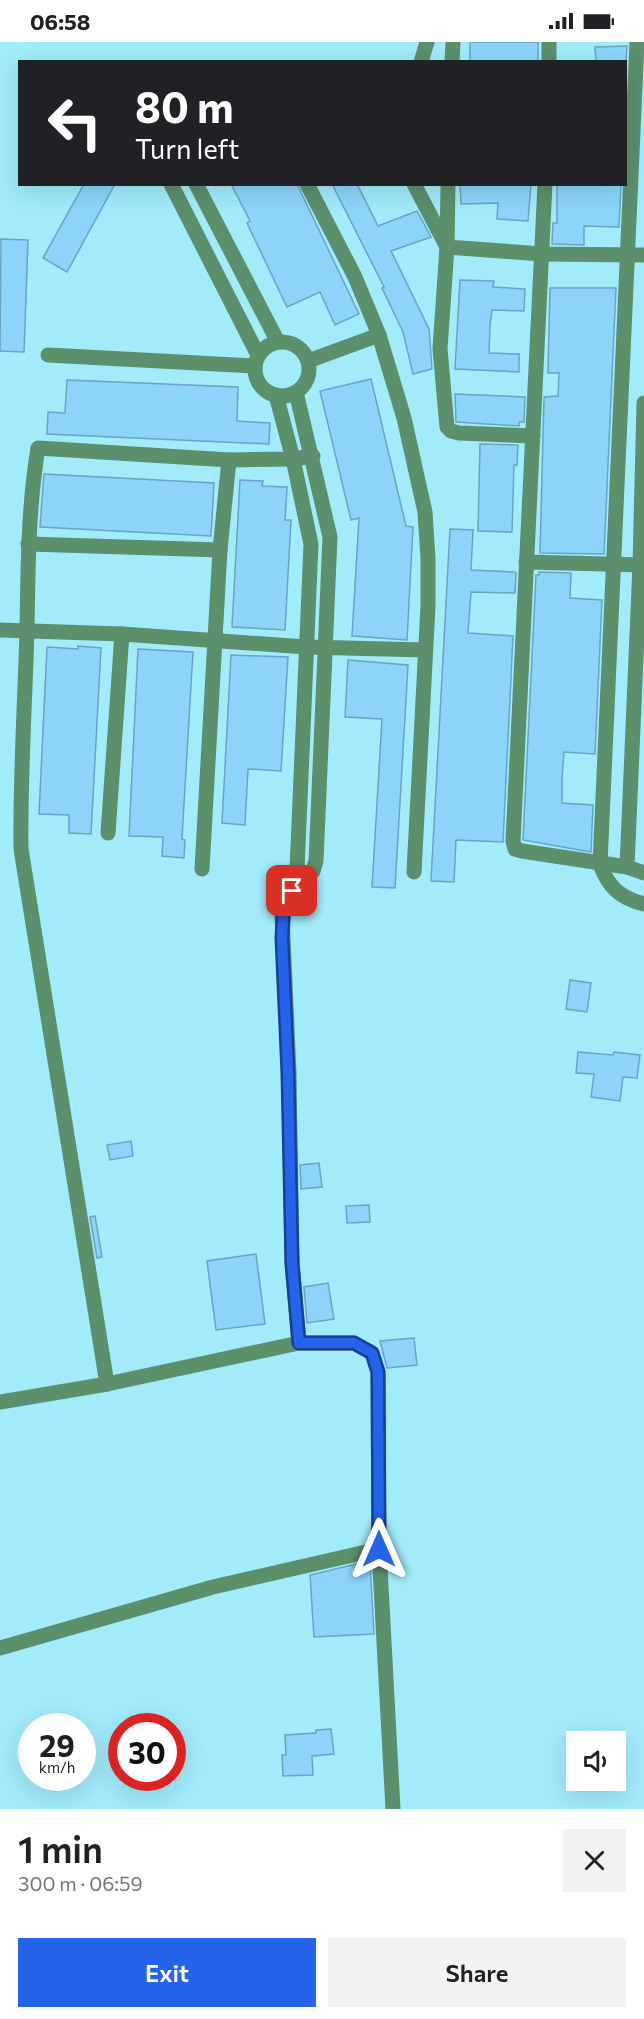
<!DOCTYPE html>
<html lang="en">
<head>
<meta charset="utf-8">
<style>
	:root { --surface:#fff; --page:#f2f2f2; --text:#202124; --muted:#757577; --accent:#2563eb }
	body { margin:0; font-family:Commissioner,sans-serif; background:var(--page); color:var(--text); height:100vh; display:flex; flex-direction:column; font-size:22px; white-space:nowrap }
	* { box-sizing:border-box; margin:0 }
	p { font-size:20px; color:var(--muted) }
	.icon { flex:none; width:33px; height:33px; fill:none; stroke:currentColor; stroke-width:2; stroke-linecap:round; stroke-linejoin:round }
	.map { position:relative; height:1767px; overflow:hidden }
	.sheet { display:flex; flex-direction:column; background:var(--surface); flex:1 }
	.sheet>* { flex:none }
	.guide { position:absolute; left:18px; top:18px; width:609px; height:126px; border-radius:0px; box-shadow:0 6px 24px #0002; background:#202124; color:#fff; overflow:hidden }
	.fabs { position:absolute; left:566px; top:1689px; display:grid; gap:12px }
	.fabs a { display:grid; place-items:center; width:60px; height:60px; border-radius:0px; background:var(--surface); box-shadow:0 6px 24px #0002; font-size:30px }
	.speed { position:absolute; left:18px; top:1671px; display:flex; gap:12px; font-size:30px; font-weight:700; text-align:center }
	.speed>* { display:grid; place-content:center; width:78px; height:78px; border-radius:50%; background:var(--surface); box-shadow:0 6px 24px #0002; line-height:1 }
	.speed small { font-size:15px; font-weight:400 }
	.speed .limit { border:9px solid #d22; background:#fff; color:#111 }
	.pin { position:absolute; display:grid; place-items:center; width:51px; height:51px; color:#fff; margin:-26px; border-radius:12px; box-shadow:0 3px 9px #0006 }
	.me { position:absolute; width:66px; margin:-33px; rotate:0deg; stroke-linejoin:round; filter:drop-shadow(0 0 4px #0008) }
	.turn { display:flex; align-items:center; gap:21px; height:126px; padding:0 18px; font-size:27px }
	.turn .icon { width:78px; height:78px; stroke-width:2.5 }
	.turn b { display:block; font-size:42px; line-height:51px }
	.round { display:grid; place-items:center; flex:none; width:63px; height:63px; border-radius:0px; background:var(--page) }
	.overview { display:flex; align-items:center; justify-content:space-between; height:102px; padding:0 18px }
	h1 { font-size:36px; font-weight:600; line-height:45px }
	.primary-button { display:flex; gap:12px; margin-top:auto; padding:12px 18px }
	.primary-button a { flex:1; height:69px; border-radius:0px; background:var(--accent); color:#fff; font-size:24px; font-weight:600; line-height:69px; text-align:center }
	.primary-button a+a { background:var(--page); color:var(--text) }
	.status { display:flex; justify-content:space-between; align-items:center; height:42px; padding:0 30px; background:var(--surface); direction:ltr }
	.status svg { height:16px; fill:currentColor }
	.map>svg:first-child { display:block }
	.building { fill:#8cd4fa; stroke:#6aa4c2; stroke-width:1.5 }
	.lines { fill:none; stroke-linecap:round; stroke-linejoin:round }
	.minor { stroke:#5c8f6b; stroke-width:15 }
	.route-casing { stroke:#184099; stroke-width:15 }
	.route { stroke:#2563eb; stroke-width:10 }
</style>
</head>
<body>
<div class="status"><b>06:58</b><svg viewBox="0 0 49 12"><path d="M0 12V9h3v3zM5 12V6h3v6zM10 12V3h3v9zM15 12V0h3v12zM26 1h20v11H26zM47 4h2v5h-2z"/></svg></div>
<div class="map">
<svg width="644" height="1767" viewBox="0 0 644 1767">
	<rect width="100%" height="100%" fill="#a1ebfb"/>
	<!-- building -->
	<g class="building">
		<rect x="470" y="0" width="68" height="20"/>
		<path d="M627 4 626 20H596L595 5Z"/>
		<path d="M84 142H115L67 230 43 216Z"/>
		<path d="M231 142H297L359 272 335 283 320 250 287 265 247 181 250 179Z"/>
		<path d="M332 142H357L378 184 417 169 431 195 391 209 429 287 432 327 413 332 403 290 382 246 384 245Z"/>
		<path d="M460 142H531L528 179 497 177 498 161 461 162Z"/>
		<path d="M557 142H621L619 185 584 184V203L552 202 553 181H557Z"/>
		<path d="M1 197 28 198 24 310 0 309Z"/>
		<path d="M460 238 494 239 493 245 525 247 524 269 492 268 490 283 489 311 519 312V330L455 327Z"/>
		<path d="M550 246H616L604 512 540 511 544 355 558 354 559 331H548Z"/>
		<path d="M371 337 406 484 413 485 407 598 352 594 359 476 351 478 320 349Z"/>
		<path d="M67 338 238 345 237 379 270 381 269 402 47 392 48 370 65 371Z"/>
		<path d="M455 352 525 355 524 380H519V384L456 380Z"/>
		<path d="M480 402 518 403 517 423H514L512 490 478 489Z"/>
		<path d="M44 432 214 441 211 494 40 485Z"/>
		<path d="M240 438 263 439 262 444 287 445 285 478H291L285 588 232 585Z"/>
		<path d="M450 487 473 488 471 528 514 530 516 531 515 551 471 550 468 591 513 594 503 800 456 798 454 840 431 839Z"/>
		<path d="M539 530 571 531 570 556 602 558 595 712 564 710 562 736V761L593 763 591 810 523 798 536 533H539Z"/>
		<path d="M78 604 101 606 91 792 69 791V773L39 772 47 605 78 607Z"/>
		<path d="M138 607 193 610 184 762 182 797 185 798 184 816 162 814 163 795 129 794Z"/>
		<path d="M231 613 288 615 281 729 248 727 245 783 222 781Z"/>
		<path d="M348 618 408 623 395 846 372 845 382 677 345 675Z"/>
		<path d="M570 938 591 941 587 970 566 967Z"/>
		<path d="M578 1010 613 1013 614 1010 640 1013 637 1036 623 1035 620 1059 591 1055 594 1032 576 1031Z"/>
		<path d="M131 1099 133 1114 110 1118 107 1103Z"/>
		<path d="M319 1121 322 1145 301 1147 300 1123Z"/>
		<path d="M369 1163 370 1180 347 1181 346 1164Z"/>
		<path d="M95 1174 102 1215 97 1216 90 1175Z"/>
		<path d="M256 1212 265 1282 216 1288 207 1219Z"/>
		<path d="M328 1241 334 1277 307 1281 304 1245Z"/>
		<path d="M414 1296 417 1323 387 1326 380 1299Z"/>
		<path d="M370 1521 374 1592 314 1595 310 1533 356 1522Z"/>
		<path d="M331 1687 334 1712 312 1714 313 1733 283 1734 282 1713H286L285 1693 316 1691V1688Z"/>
	</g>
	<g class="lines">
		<!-- minor -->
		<g class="minor">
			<path d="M637 0 600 822C608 845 620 856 644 862"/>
			<path d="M421 20 427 0"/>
			<path d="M452 20 453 0"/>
			<path d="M549 20V0"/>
			<path d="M171 142 258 313"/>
			<path d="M196 142 278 300"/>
			<path d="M307 142 355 235 379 293 404 376 425 470 428 517V564L414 830"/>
			<path d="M414 142 447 205 440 307 447 385 451 389 459 391 533 394"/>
			<path d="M448 142 447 205 542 212 644 213"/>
			<path d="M545 142 513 799 515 807 522 809 627 825 644 831"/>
			<circle cx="282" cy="327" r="27"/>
			<path d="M48 313 254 324"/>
			<path d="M308 319 379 293"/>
			<path d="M296 350 330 495 316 819 313 829 283 860 282 874 289 1031 292 1221 299 1301"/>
			<path d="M276 353 293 417 311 502 297 828 301 839"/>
			<path d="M28 502 220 508"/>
			<path d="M526 520 644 523"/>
			<path d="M0 588 122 592 306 605 425 608"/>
			<path d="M108 791 122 592"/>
			<path d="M627 825 640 523 644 361"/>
			<path d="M202 827 220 508 229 418"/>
			<path d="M107 1342 21 807C20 734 25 661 27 588 28 527 28 466 38 406L229 418 293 417 313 414"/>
			<path d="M0 1360 107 1342 299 1301H354L372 1311 378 1330 379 1507 393 1767"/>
			<path d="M0 1606 213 1545 379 1507"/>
		</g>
	</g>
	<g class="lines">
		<!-- route casing -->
		<g class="route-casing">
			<path id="route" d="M292 849 284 860 282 896 288 1031 292 1221 299 1301H354L372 1311 378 1330 379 1507"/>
		</g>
		<!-- route -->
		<use href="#route" class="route"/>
	</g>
</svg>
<div class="fabs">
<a><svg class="icon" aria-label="sound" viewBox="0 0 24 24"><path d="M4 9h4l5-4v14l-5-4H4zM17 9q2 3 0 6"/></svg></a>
</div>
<div class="speed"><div>29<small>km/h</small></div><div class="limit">30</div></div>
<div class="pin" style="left:292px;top:849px;background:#d93025"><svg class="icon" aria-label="arrive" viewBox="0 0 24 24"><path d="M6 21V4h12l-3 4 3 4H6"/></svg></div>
<svg class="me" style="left:379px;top:1507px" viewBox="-20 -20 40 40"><path d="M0-17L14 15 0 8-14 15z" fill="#2563eb" stroke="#fff" stroke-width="4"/></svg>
<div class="guide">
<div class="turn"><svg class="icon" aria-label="left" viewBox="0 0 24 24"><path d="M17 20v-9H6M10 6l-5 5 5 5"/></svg><div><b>80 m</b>Turn left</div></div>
</div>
</div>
<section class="sheet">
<div class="overview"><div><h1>1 min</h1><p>300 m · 06:59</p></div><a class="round"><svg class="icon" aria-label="close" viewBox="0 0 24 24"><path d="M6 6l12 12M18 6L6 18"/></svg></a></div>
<div class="primary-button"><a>Exit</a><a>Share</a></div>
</section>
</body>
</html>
